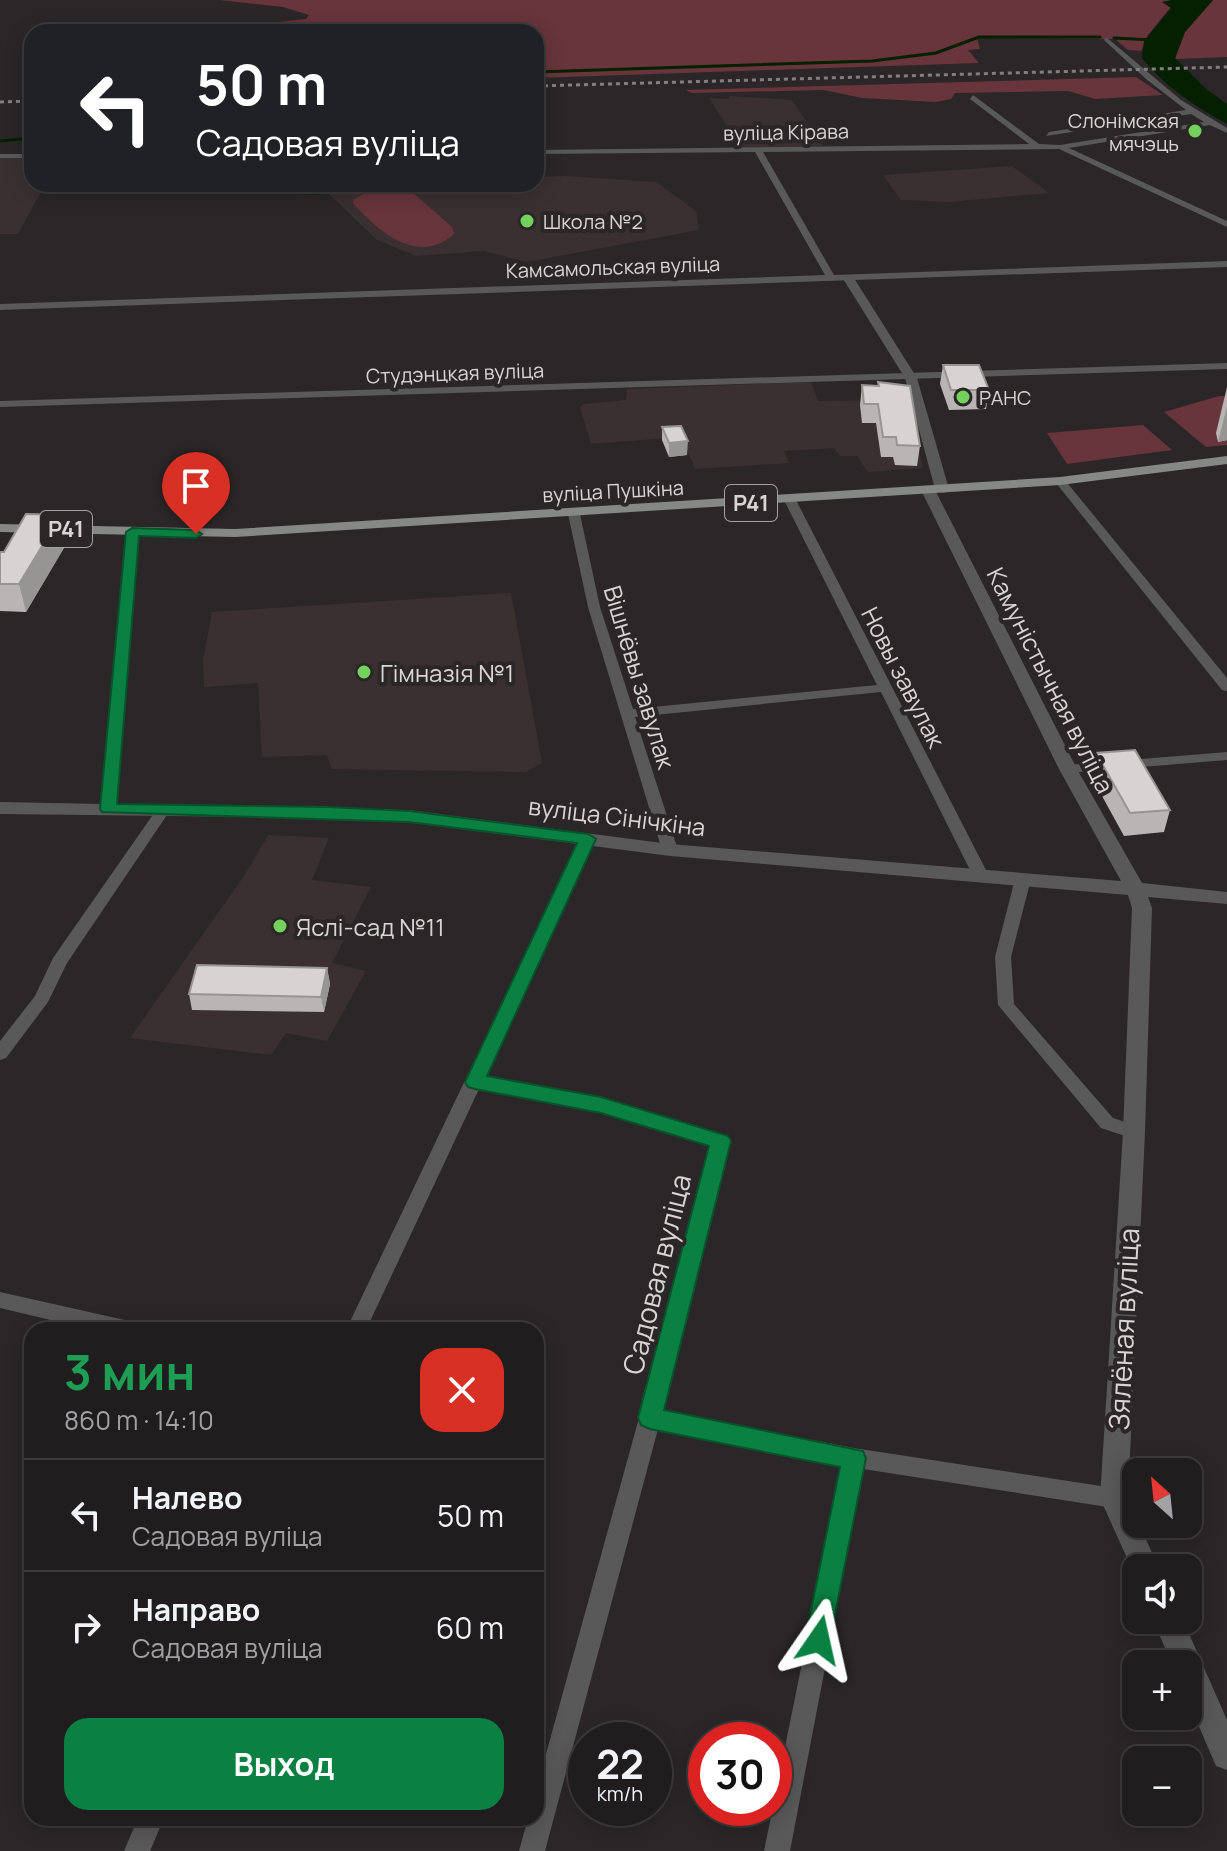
<!DOCTYPE html>
<html lang="ru">
<head>
<meta charset="utf-8">
<style>
	:root { --surface:#201d1e; --page:#282627; --text:#f1f3f6; --muted:#a2a2a4; --line:#3d3b3c; --accent:#0b8043 }
	body { margin:0; font-family:Manrope,sans-serif; background:var(--page); color:var(--text); height:100vh; display:flex; flex-direction:column; font-size:30px; white-space:nowrap }
	* { box-sizing:border-box; margin:0 }
	p { font-size:26px; color:var(--muted) }
	.icon { flex:none; width:44px; height:44px; fill:none; stroke:currentColor; stroke-width:2; stroke-linecap:round; stroke-linejoin:round }
	.map { position:relative; flex:1; overflow:hidden }
	.sheet { position:absolute; left:24px; top:1322px; width:520px; height:504px; display:flex; flex-direction:column; background:var(--surface); border-radius:24px; box-shadow:0 4px 20px #0003,0 0 0 2px var(--line) }
	.sheet>* { flex:none }
	.guide { position:absolute; left:24px; top:24px; width:520px; height:168px; border-radius:24px; box-shadow:0 4px 20px #0003,0 0 0 2px var(--line); background:#202124; color:#fff; overflow:hidden }
	.needle { width:52px; rotate:333deg }
	.tools { position:absolute; left:1122px; top:1458px; display:grid; gap:16px }
	.tools a { display:grid; place-items:center; width:80px; height:80px; border-radius:16px; background:var(--surface); box-shadow:0 4px 20px #0003,0 0 0 2px var(--line); font-size:40px }
	.speed { position:absolute; left:568px; top:1722px; display:flex; gap:16px; font-size:40px; font-weight:700; text-align:center }
	.speed>* { display:grid; place-content:center; width:104px; height:104px; border-radius:50%; background:var(--surface); box-shadow:0 4px 20px #0003,0 0 0 2px var(--line); line-height:1 }
	.speed small { font-size:20px; font-weight:400 }
	.speed .limit { border:12px solid #d22; background:#fff; color:#111 }
	.pin { position:absolute; display:grid; place-items:center; width:68px; height:68px; color:#fff; margin:-82px -34px; border-radius:50% 50% 50% 0; rotate:-45deg; box-shadow:0 0 8px #0007 }
	.pin .icon { rotate:45deg }
	.me { position:absolute; width:88px; margin:-44px; rotate:11deg; stroke-linejoin:round; filter:drop-shadow(0 0 6px #0008) }
	.turn { display:flex; align-items:center; gap:28px; height:168px; padding:0 40px; font-size:36px }
	.turn .icon { width:104px; height:104px; stroke-width:2.5 }
	.turn b { display:block; font-size:56px; line-height:68px }
	.round { display:grid; place-items:center; flex:none; width:84px; height:84px; border-radius:24px; background:var(--page) }
	.head { display:flex; align-items:center; justify-content:space-between; height:136px; padding:0 40px }
	h1 { font-size:48px; font-weight:700; line-height:60px; color:#1e9e55 }
	.cta { display:flex; gap:16px; margin-top:auto; padding:16px 40px }
	.cta a { flex:1; height:92px; border-radius:24px; background:var(--accent); color:#fff; font-size:32px; font-weight:700; line-height:92px; text-align:center }
	ul { padding:0; list-style:none }
	li { display:flex; align-items:center; gap:24px; height:112px; padding:0 40px; border-top:2px solid var(--line) }
	li div { flex:1 }
	li b { display:block; font-size:30px }
	li em { font-style:normal }
	.map>svg:first-child { display:block }
	.built { fill:#3a3031 }
	.green { fill:#67353b }
	.water { fill:#042000 }
	.lines { fill:none; stroke-linecap:round; stroke-linejoin:round }
	.stream { stroke:#042000; stroke-width:3 }
	.minor { fill:#585958; fill-rule:evenodd }
	.tertiary { fill:#585958; fill-rule:evenodd }
	.primary { fill:#868886; fill-rule:evenodd }
	.rail { stroke:#837f80; stroke-width:3; stroke-dasharray:4 4; stroke-linecap:butt }
	.wall { fill:#bab5b5 }
	.shaded-wall { fill:#979494 }
	.building { fill:#d8d3d3; stroke:#979494; stroke-width:2 }
	.route { fill:#0b8043; stroke:#07532c; stroke-width:2 }
	.poi-dot { fill:#74d25c; stroke:#2b2728; stroke-width:3 }
	.labels { text-anchor:middle; dominant-baseline:central; stroke-width:8; stroke-linejoin:round; paint-order:stroke }
	.far-poi-label { font-size:20px; fill:#d8d5d5; stroke:#2b2728; text-anchor:start }
	.far-street-label { font-size:20px; fill:#d8d5d5; stroke:#2b2728 }
	.shield { fill:#2b2728; stroke:#a4a1a1; stroke-width:2 }
	.shield-label { font-size:22px; font-weight:bold; fill:#d8d5d5 }
	.poi-label { font-size:24px; fill:#d8d5d5; stroke:#2b2728; text-anchor:start }
	.street-label { font-size:24px; fill:#d8d5d5; stroke:#2b2728 }
	.near-street-label { font-size:28px; fill:#d8d5d5; stroke:#2b2728 }
</style>
</head>
<body>
<div class="map">
<svg width="1227" height="1851" viewBox="0 0 1227 1851">
	<rect width="100%" height="100%" fill="#2b2728"/>
	<!-- built -->
	<g class="built">
		<path d="M730 96 792 100 823 146 741 148 709 98 728 99Z"/>
		<path d="M0 158H32V184H45L18 234H0Z"/>
		<path d="M1012 166 1049 193 949 202 901 200 883 175Z"/>
		<path d="M565 176 656 182 696 211 699 230 527 262 484 251 416 256 377 240 329 194 350 185 536 184V177Z"/>
		<path d="M811 382 818 401 907 400 923 468 868 472 857 456H840L834 448 784 451 789 463 695 469 682 437 591 444 580 407 584 404 626 400 627 389Z"/>
		<path d="M511 593 542 763 526 772 332 769 327 755 262 757 258 683 204 687 203 660 212 612Z"/>
		<path d="M268 835 329 838 312 880 371 887 332 963 366 971 327 1041 286 1033 271 1055 130 1038 246 873Z"/>
	</g>
	<!-- green -->
	<g class="green">
		<path d="M219 0H1172L1162 2 1171 7 1148 35 1141 51 1128 50 1115 39 977 38 980 49 968 50 979 63 536 78V32H275L272 28 230 29 223 28 306 19 309 15 283 7Z"/>
		<path d="M1213 0H1227V57L1175 59 1185 32Z"/>
		<path d="M1136 77 1163 95 1095 99 1068 91 955 93 951 99 935 102 862 98 824 90 692 93 686 90Z"/>
		<path d="M393 189 413 193 452 227 454 234C417 267 377 230 353 203L354 199 369 191Z"/>
		<path d="M1219 396H1227V445L1206 447 1164 412Z"/>
		<path d="M1143 425 1172 450 1067 464 1047 433Z"/>
	</g>
	<!-- water -->
	<path class="water" d="M1172 0H1213L1185 32 1175 58 1206 89 1227 104V124C1195 106 1165 87 1142 58L1144 41 1171 8 1162 2Z"/>
	<g class="lines">
		<!-- stream -->
		<g class="stream">
			<path d="M1114 38 1154 40"/>
			<path d="M536 72 872 61 936 53 979 37H1100"/>
			<path d="M0 141 32 138"/>
			<path d="M262 184 276 192 319 193"/>
		</g>
		<!-- minor -->
		<g class="minor">
			<path d="M1106 37 1181 100 1227 128V133L1210 125 1069 148 1227 221V227L1059 149 763 152 834 275 1227 261V267L0 310V304L825 275 755 152 536 154V150L1029 144 970 99 973 95 1039 144 1060 145 1204 122 1191 114 1046 136 1049 132 1186 110 1146 79 1104 40Z"/>
			<rect x="0" y="154" width="32" height="4"/>
			<path d="M1227 363V369L0 407V401Z"/>
			<path d="M1060 478 1064 479 1227 678V691L1222 690 1056 483V479Z"/>
			<path d="M790 497 796 500 988 874 985 878H975L972 874 881 692 635 717 678 850 670 855 662 850 588 607 568 514 574 510 580 514 600 607 633 709 877 685 784 500Z"/>
			<path d="M132 528 138 532 115 809 108 814 101 809 126 532Z"/>
			<path d="M1227 752V760L1068 773 1061 769 1068 765Z"/>
			<path d="M164 804 171 809 67 963 48 1002 6 1058 0 1060V1041L35 996 53 958 159 806Z"/>
			<path d="M588 834 596 839 484 1077 601 1098 727 1136 730 1141 662 1411 854 1448 1114 1488 1122 1491 1125 1498 1122 1505 1114 1508 863 1469 790 1851H764L842 1465 658 1429 545 1851H519L528 1818H536V1790L639 1418 711 1145 601 1112 479 1089 366 1330H346L580 839Z"/>
			<path d="M1023 874 1031 879 1011 957 1014 1004 1113 1118 1140 1127 1143 1132 1140 1137 1134 1139 1101 1128 998 1005 995 957 1015 879Z"/>
			<path d="M0 1292 129 1321 136 1324 139 1330H93L0 1308Z"/>
			<path d="M138 1818H164L150 1851H124Z"/>
		</g>
		<!-- tertiary -->
		<g class="tertiary">
			<path d="M844 275H852L917 378 949 489 947 492 942 493 935 489 905 378 842 277Z"/>
			<path d="M928 486 935 490 1077 769 1142 883 1227 892V904L1148 897 1152 908 1145 1132 1128 1498 1136 1524H1139L1159 1568H1136V1578L1100 1498 1123 1132 1132 908 1128 895 670 856 409 822 328 818 0 814V802L409 810 670 844 1121 881 1059 769 921 490Z"/>
			<path d="M1153 1620H1183L1227 1720V1770L1216 1766 1188 1701V1664H1172Z"/>
		</g>
		<!-- primary -->
		<path class="primary" d="M1227 456V464L1060 485 235 537 0 532V524L235 529 1060 477Z"/>
		<!-- rail -->
		<g class="rail">
			<path d="M536 86 1227 67"/>
			<path d="M0 102 32 101"/>
		</g>
	</g>
	<!-- wall -->
	<g class="wall">
		<path d="M943 365 989 390 986 409 949 410 940 384Z"/>
		<path d="M878 382 920 446 917 466 895 465 893 457H881L876 423H862L860 405 862 385 878 386Z"/>
		<path d="M1227 387V440L1218 442 1216 433Z"/>
		<path d="M662 427 687 455 669 457 662 440Z"/>
		<path d="M68 541 26 612 0 611V552Z"/>
		<path d="M1096 753 1170 810 1164 832 1124 836 1091 776Z"/>
		<path d="M327 968 330 984 324 1012 192 1010 189 994Z"/>
	</g>
	<!-- shaded-wall -->
	<g class="shaded-wall">
		<path d="M1227 406V440L1218 442Z"/>
		<path d="M688 441 687 455 669 457V443Z"/>
		<path d="M61 515 68 541 26 612 19 584Z"/>
		<path d="M327 968 330 984 324 1012 321 997Z"/>
	</g>
	<!-- building -->
	<g class="building">
		<path d="M943 365H979L989 390H951Z"/>
		<path d="M878 382 910 386 920 446 897 445 896 437H883L878 404H864L862 385 879 386Z"/>
		<path d="M681 426 688 441 669 443 662 427Z"/>
		<path d="M26 514 61 515 19 584H0V552H4Z"/>
		<path d="M1135 750 1170 810 1130 813 1096 753Z"/>
		<path d="M197 965 327 968 321 997 189 994Z"/>
	</g>
	<!-- route -->
	<path class="route" d="M132 528 196 530 202 534 196 538 139 536 117 804 328 807 409 811 588 834 596 839 487 1076 601 1097 728 1136 731 1141 664 1410 863 1451 866 1458 828 1649 819 1653 809 1649 805 1640 840 1467 650 1429 641 1425 638 1418 709 1146 601 1113 475 1089 468 1087 465 1082 577 843 409 822 102 812 100 809 126 532Z"/>
	<!-- markers -->
	<g class="poi-dot">
		<circle cx="1195" cy="131" r="8"/>
		<circle cx="527" cy="221" r="8"/>
		<circle cx="963" cy="397" r="8"/>
		<circle cx="364" cy="672" r="8"/>
		<circle cx="280" cy="926" r="8"/>
	</g>
	<g class="labels">
		<!-- far-poi labels -->
		<g class="far-poi-label">
			<text x="1179" y="120" text-anchor="end">Слонімская<tspan x="1179" dy="23">мячэць</tspan></text>
			<text x="543" y="221">Школа №2</text>
			<text x="979" y="397">РАНС</text>
		</g>
		<!-- far-street labels -->
		<g class="far-street-label">
			<text transform="translate(786 132) rotate(-1)">вуліца Кірава</text>
			<text transform="translate(613 267) rotate(-2)">Камсамольская вуліца</text>
			<text transform="translate(455 373) rotate(-2)">Студэнцкая вуліца</text>
			<text transform="translate(613 491) rotate(-3)">вуліца Пушкіна</text>
		</g>
		<!-- shield labels -->
		<g class="shield">
			<rect x="725" y="485" width="52" height="36" rx="6"/>
			<rect x="40" y="511" width="52" height="36" rx="6"/>
		</g>
		<g class="shield-label">
			<text x="751" y="503">Р41</text>
			<text x="66" y="529">Р41</text>
		</g>
		<!-- poi labels -->
		<g class="poi-label">
			<text x="380" y="672">Гімназія №1</text>
			<text x="296" y="926">Яслі-сад №11</text>
		</g>
		<!-- street labels -->
		<g class="street-label">
			<text transform="translate(640 677) rotate(73)">Вішнёвы завулак</text>
			<text transform="translate(904 677) rotate(63)">Новы завулак</text>
			<text transform="translate(1051 680) rotate(63)">Камуністычная вуліца</text>
			<text transform="translate(617 816) rotate(7)">вуліца Сінічкіна</text>
		</g>
		<!-- near-street labels -->
		<g class="near-street-label">
			<text transform="translate(656 1274) rotate(-76)">Садовая вуліца</text>
			<text transform="translate(1123 1329) rotate(-87)">Зялёная вуліца</text>
		</g>
	</g>
</svg>
<div class="tools">
<a><svg class="needle" viewBox="-14 -14 28 28"><path d="M0-13l5 13h-10z" fill="#e53935"/><path d="M0 13l5-13h-10z" fill="#a2a2a4"/></svg></a>
<a><svg class="icon" aria-label="sound" viewBox="0 0 24 24"><path d="M4 9h4l5-4v14l-5-4H4zM17 9q2 3 0 6"/></svg></a>
<a>+</a>
<a>−</a>
</div>
<div class="speed"><div>22<small>km/h</small></div><div class="limit">30</div></div>
<div class="pin" style="left:196px;top:534px;background:#d93025"><svg class="icon" aria-label="arrive" viewBox="0 0 24 24"><path d="M6 21V4h12l-3 4 3 4H6"/></svg></div>
<svg class="me" style="left:819px;top:1640px" viewBox="-20 -20 40 40"><path d="M0-17L14 15 0 8-14 15z" fill="#0b8043" stroke="#fff" stroke-width="4"/></svg>
<div class="guide">
<div class="turn"><svg class="icon" aria-label="left" viewBox="0 0 24 24"><path d="M17 20v-9H6M10 6l-5 5 5 5"/></svg><div><b>50 m</b>Садовая вуліца</div></div>
</div>
<section class="sheet">
<div class="head"><div><h1>3 мин</h1><p>860 m · 14:10</p></div><a class="round" style="background:#d93025;color:#fff"><svg class="icon" aria-label="close" viewBox="0 0 24 24"><path d="M6 6l12 12M18 6L6 18"/></svg></a></div>
<ul>
<li><svg class="icon" aria-label="left" viewBox="0 0 24 24"><path d="M17 20v-9H6M10 6l-5 5 5 5"/></svg><div><b>Налево</b><p>Садовая вуліца</p></div><em>50 m</em></li>
<li><svg class="icon" aria-label="right" viewBox="0 0 24 24"><path d="M7 20v-9h11M14 6l5 5-5 5"/></svg><div><b>Направо</b><p>Садовая вуліца</p></div><em>60 m</em></li>
</ul>
<div class="cta"><a>Выход</a></div>
</section>
</div>
</body>
</html>
